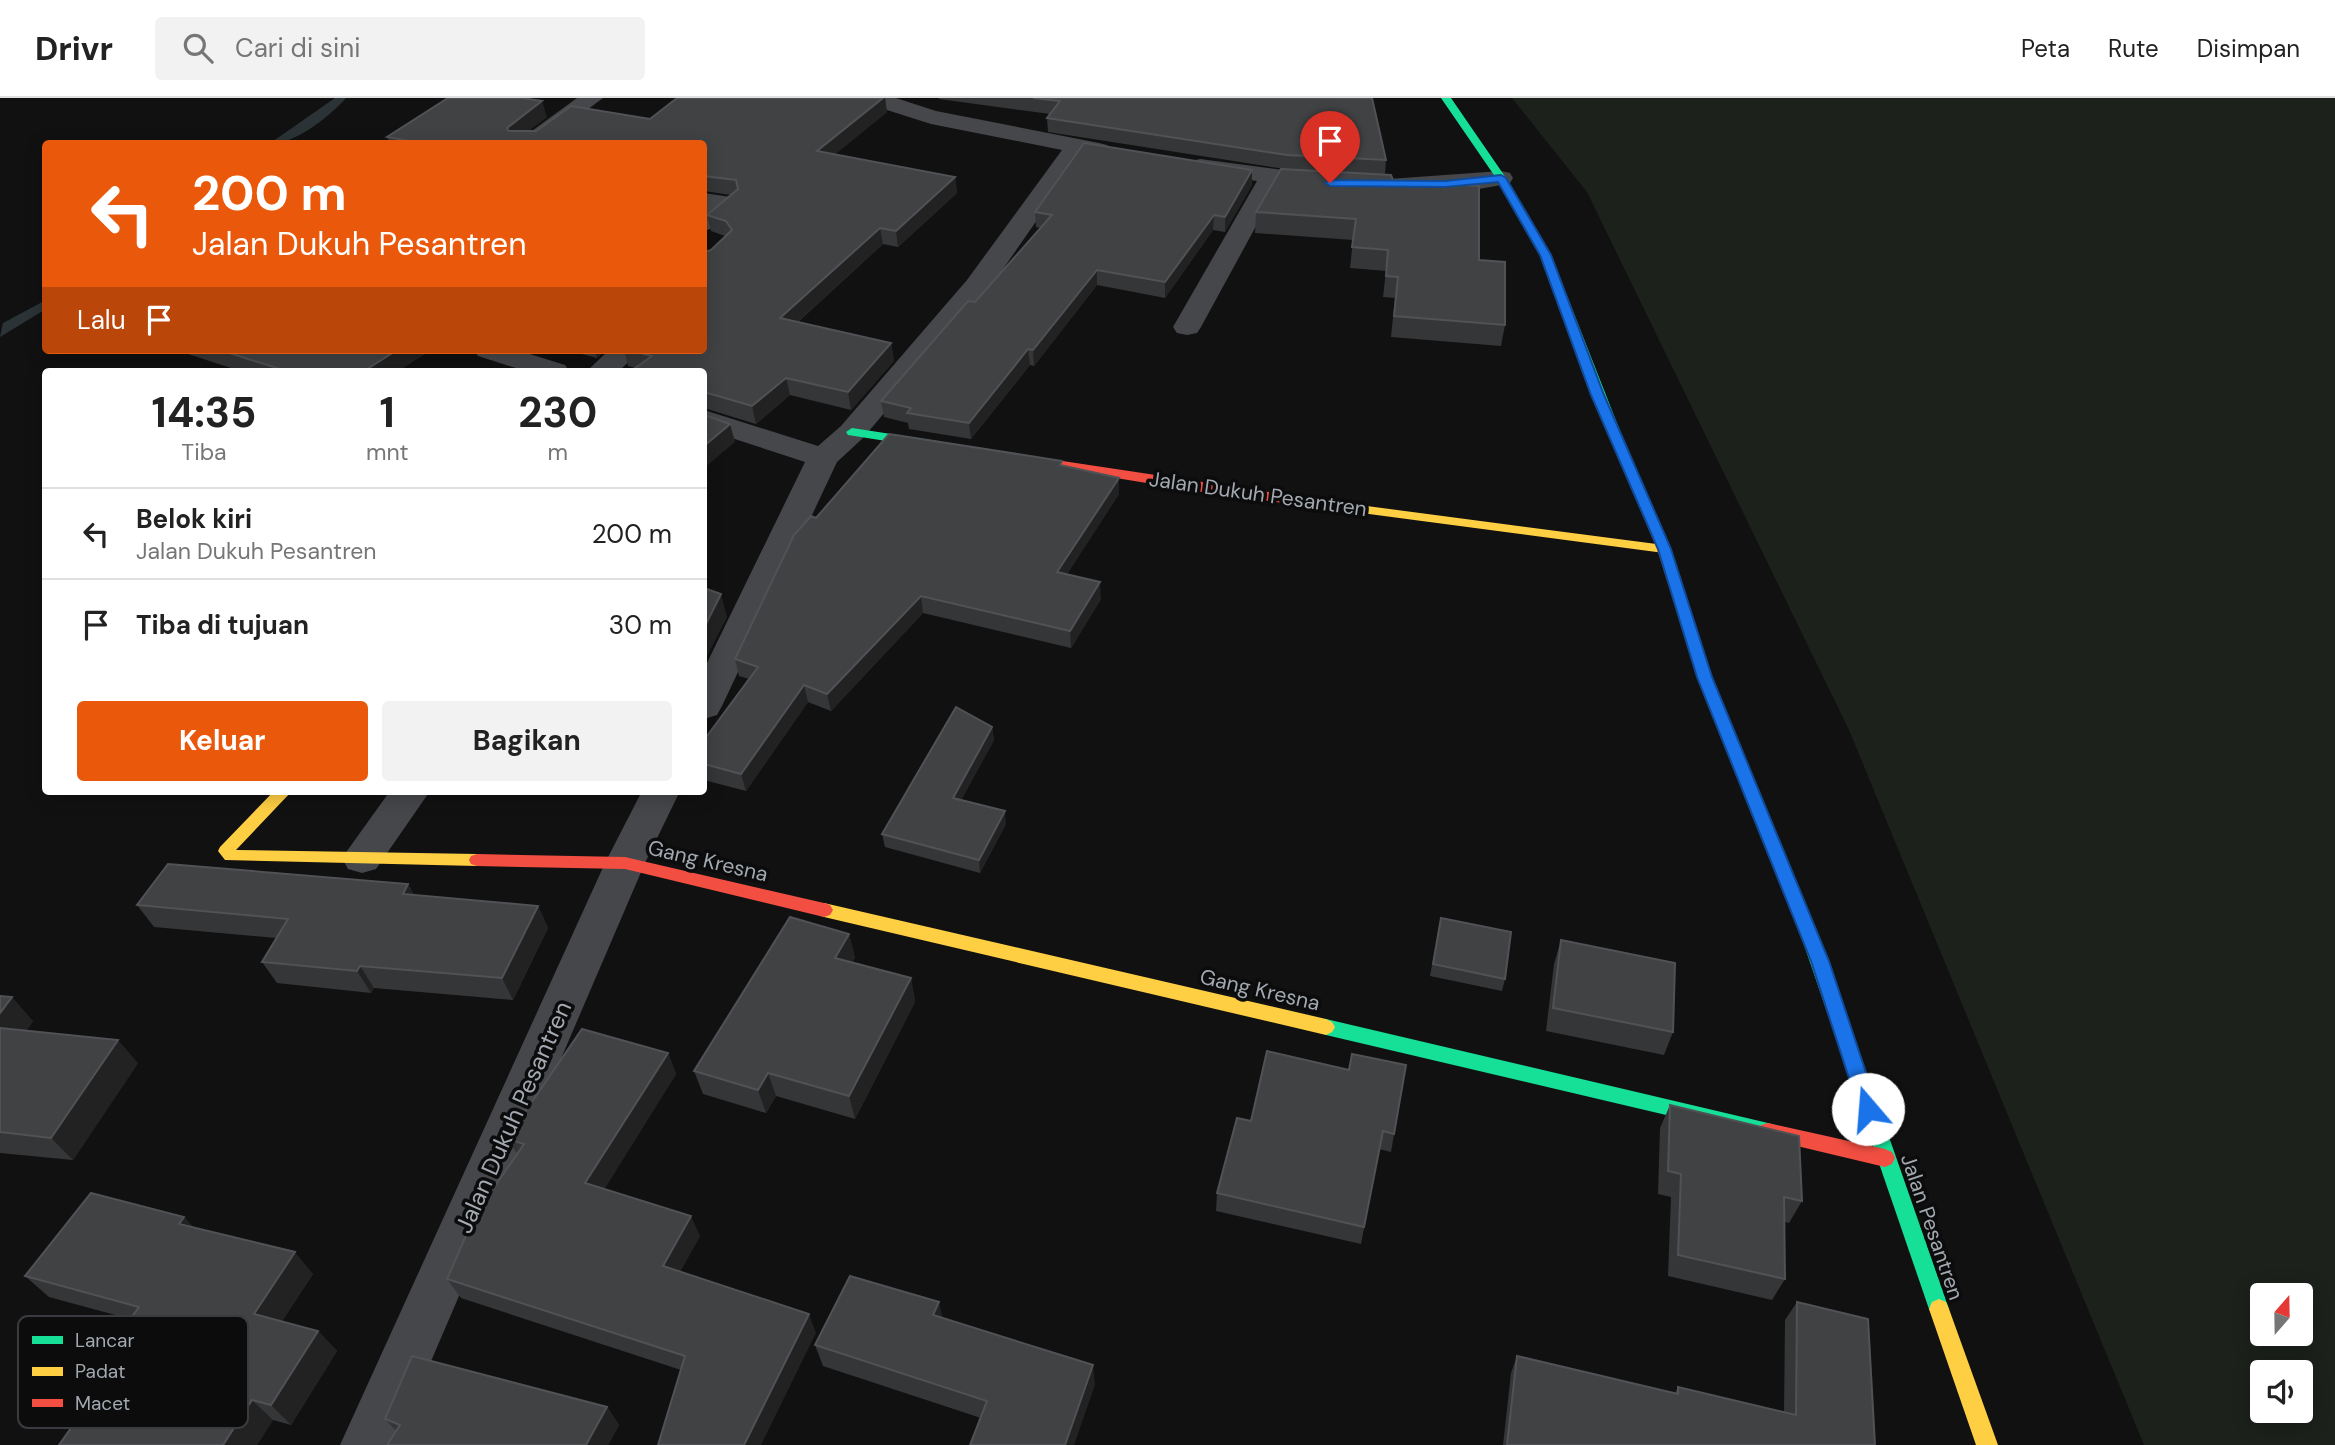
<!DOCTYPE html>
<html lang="id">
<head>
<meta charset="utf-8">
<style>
	:root { --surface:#fff; --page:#f2f2f2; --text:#222; --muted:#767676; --line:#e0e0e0; --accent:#ea580c }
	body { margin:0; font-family:"DM Sans",sans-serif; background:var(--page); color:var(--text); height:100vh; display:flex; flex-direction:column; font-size:26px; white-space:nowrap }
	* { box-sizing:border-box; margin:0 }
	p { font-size:23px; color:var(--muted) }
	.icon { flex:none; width:38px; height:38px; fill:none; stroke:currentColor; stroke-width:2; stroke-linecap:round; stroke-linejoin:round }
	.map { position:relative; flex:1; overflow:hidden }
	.panel { position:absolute; left:42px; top:270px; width:665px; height:427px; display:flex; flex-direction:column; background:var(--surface); border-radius:7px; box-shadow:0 4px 18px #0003 }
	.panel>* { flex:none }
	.hud { position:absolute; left:42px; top:42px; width:665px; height:214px; border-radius:7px; box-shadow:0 4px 18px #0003; background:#ea580c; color:#fff; overflow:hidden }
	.needle { width:46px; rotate:20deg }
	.tools { position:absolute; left:2250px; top:1185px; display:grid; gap:14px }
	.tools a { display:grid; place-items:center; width:63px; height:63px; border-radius:7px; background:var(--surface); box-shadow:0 4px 18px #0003; font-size:35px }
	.pin { position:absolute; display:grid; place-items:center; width:60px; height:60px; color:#fff; margin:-72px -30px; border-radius:50% 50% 50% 0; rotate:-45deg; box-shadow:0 0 7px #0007 }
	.pin .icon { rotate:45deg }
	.me { position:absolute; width:77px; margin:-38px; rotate:342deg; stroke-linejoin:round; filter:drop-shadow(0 0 5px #0008) }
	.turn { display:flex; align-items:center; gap:24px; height:147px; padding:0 35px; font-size:32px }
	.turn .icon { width:91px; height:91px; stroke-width:2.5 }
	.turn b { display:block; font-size:49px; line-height:60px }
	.then { display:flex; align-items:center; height:66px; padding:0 35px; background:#0003; gap:14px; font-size:26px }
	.eta { display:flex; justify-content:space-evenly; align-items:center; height:119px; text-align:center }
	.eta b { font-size:42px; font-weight:700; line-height:49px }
	.primary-button { display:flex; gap:14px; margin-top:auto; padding:14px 35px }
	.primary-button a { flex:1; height:80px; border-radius:7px; background:var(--accent); color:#fff; font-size:28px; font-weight:700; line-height:80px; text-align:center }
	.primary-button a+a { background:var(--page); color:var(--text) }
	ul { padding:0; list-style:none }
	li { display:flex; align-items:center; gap:21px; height:91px; padding:0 35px; border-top:2px solid var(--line) }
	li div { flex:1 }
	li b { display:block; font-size:26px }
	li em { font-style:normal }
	header { display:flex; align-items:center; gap:42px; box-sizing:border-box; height:98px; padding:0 35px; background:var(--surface); border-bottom:2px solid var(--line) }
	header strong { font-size:33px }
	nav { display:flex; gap:38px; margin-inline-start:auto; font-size:24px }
	.search { width:490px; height:63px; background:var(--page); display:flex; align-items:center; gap:18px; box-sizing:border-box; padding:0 24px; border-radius:7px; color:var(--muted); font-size:26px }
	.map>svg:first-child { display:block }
	.green { fill:#1c211c; fill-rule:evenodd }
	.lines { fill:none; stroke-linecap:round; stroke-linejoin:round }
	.stream { fill:#2b3337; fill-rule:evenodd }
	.street { fill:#46474a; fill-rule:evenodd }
	.fast { fill:#16e098; fill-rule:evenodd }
	.slow { fill:#ffcf43; fill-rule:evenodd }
	.jam { fill:#f24e42; fill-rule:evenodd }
	.wall { fill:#353637 }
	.shaded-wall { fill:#222223 }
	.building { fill:#414244; stroke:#505255; stroke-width:2 }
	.route { fill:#1a73e8; stroke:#114b97; stroke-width:2 }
	.labels { text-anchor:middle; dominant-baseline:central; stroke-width:7; stroke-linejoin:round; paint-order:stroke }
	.street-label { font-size:21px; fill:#a3a9b1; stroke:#0c0c0d }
	.near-street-label { font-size:24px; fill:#a3a9b1; stroke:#0c0c0d }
	.key { fill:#0c0c0d; stroke:#393b3e; stroke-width:2 }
	.key-label { font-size:19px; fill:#a3a9b1 }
</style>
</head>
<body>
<header>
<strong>Drivr</strong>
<div class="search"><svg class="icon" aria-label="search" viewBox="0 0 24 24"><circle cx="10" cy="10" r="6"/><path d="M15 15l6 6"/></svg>Cari di sini</div>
<nav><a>Peta</a><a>Rute</a><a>Disimpan</a></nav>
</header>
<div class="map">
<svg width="2335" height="1347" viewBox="0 0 2335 1347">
	<rect width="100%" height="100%" fill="#111112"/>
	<!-- green -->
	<path class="green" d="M1512 0H2335V1347H2144L1849 632 1587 94ZM2263 1197H2301V1236H2263ZM2263 1274H2301V1312H2263Z"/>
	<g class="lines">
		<!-- stream -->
		<g class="stream">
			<path d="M335 0H346C329 19 295 46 269 46Z"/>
			<path d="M46 202V211L0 239 3 225Z"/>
		</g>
		<!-- street -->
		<g class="street">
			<path d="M577 0H603L541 46H514Z"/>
			<path d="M862 0H896L936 13 1099 45 1107 47 1111 52 1107 57 1099 59 1083 56 987 194 863 340 837 364 722 608 717 617 704 621V571L805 364 704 331V312L818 348 841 328 967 182 1062 52 931 26 865 5Z"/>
			<path d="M1200 61 1328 78 1337 80 1340 85 1337 90 1328 92 1279 86 1201 229 1197 235 1187 237 1177 235 1173 229 1257 83 1191 73 1188 68 1191 63Z"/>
			<path d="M1501 73 1510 75 1513 80 1510 85C1477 93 1421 99 1389 91L1386 86 1389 81Z"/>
			<path d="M704 95 737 100 740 105 713 130 704 133V113L707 110 704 109Z"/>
			<path d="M474 252H517L565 267 569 273H525L478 258Z"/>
			<path d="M609 252H641L619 273H587Z"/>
			<path d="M390 693H430L376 771 362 775 348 771 342 760Z"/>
			<path d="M642 693H680L645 765 395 1347H340L605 765Z"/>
		</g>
		<!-- fast -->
		<g class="fast">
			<path d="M1441 0H1451L1506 80 1551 157 1624 343 1622 346H1614L1612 343 1541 157 1496 80Z"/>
			<path d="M852 330 937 343 943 347 937 351 848 337 846 334Z"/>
			<path d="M1811 834 1817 836 1820 841 1949 1211 1946 1218 1939 1221 1932 1218 1929 1211 1802 841 1805 836Z"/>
			<path d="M1326 921 1768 1025 1775 1027 1778 1033 1775 1039 1768 1041 1326 937 1320 934 1317 929 1320 924Z"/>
		</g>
		<!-- slow -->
		<g class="slow">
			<path d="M1321 402 1664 447 1671 451 1664 455 1316 409 1314 406Z"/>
			<path d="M274 693H292L236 752 477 756 483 758 485 762 483 766 477 768 225 762 218 753 220 749Z"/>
			<path d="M824 805 1326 921 1332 924 1335 929 1332 934 1326 937 824 819 818 817 815 812 818 807Z"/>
			<path d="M1939 1201 1946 1204 1949 1211 1998 1347H1976L1929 1211 1932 1204Z"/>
		</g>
		<!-- jam -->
		<g class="jam">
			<path d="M1618 339 1624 343 1671 451 1712 579 1820 841 1817 846 1811 848 1805 846 1802 841 1698 579 1657 451 1612 343Z"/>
			<path d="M1010 355 1321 402 1328 406 1321 410 1202 394 1006 362V356Z"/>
			<path d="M477 756 625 759 824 805 830 807 833 812 830 817 824 819 625 771 477 768 471 766 469 762 471 758Z"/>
			<path d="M1768 1025 1885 1051 1892 1054 1895 1060 1892 1066 1885 1069 1768 1041 1761 1039 1758 1033 1761 1027Z"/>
		</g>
	</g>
	<!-- wall -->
	<g class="wall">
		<path d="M677 0H885L887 14 835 56 955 79 957 95 898 149 883 146 798 224 891 245 894 263 851 312 790 297 756 326 704 310V273L635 270 628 268 624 252H704L711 152 725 138 711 133 707 117 731 97 704 93V46H390L387 39 547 19 528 33 650 21Z"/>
		<path d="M939 0H1372L1386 62 1385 76 1479 162 1505 227 1501 248 1391 239 1395 200 1383 199 1386 173 1350 170 1353 142 1255 135 1256 114 1285 71 1048 34 1047 20 1050 16 939 1Z"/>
		<path d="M1252 87 1225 134 1213 132 1165 200 1097 187 1034 268 1030 267 971 341 909 331 908 325 884 319 881 303 975 204 1040 130 1036 129 1035 114Z"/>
		<path d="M186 252H431L398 273H240L188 256Z"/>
		<path d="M567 252H606L597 260Z"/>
		<path d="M1062 367 1119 380V396L1067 476 1101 501 1071 550 923 515 831 613 808 604 746 693 704 682V642L749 581 739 578 735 561 816 420Z"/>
		<path d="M992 629 994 642 961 702 1006 726 980 775 885 749 882 736Z"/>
		<path d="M408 786 414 797 538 808 548 830 513 902 374 890 371 895 277 885 262 864 276 840 154 829 137 807Z"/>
		<path d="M1441 820 1505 881 1502 893 1430 878Z"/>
		<path d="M849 836 855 860 852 864 911 880 915 904 855 1021 776 998 766 1015 703 996 694 973Z"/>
		<path d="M1561 842 1673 934 1664 957 1546 933 1554 866Z"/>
		<path d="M0 898 33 923 26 933 138 965 73 1062 0 1055Z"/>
		<path d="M668 955 676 976 604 1091 700 1138 680 1173 816 1235 681 1272 461 1200 447 1181 517 1056 508 1041Z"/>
		<path d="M1406 967 1391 1054 1379 1051 1361 1146 1216 1113 1217 1095 1251 1023 1349 972Z"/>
		<path d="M1670 1007 1802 1103 1789 1125 1784 1124 1785 1181 1772 1202 1668 1178 1671 1099 1658 1096 1660 1030Z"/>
		<path d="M184 1119 193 1129 313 1176 282 1223 318 1233 337 1253 291 1327 273 1322 257 1347H59L131 1245 120 1235 130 1221 49 1199 25 1178Z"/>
		<path d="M1797 1204 1875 1347H1503L1511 1275 1517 1258 1675 1295 1678 1289 1784 1315 1785 1222Z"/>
		<path d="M943 1220 1095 1287 981 1320 823 1268 815 1247Z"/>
		<path d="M607 1309 619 1327 608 1347H387L396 1333 385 1321Z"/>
	</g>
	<!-- shaded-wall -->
	<g class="shaded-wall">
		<path d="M883 0H885L887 14 820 69 817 53Z"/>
		<path d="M542 3 547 19 511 46 507 30Z"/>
		<path d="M1252 72V87L1225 134V119Z"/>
		<path d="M955 79 957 95 898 149 896 133Z"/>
		<path d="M1214 117 1213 132 1165 200V184Z"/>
		<path d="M880 130 883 146 783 237 780 220Z"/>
		<path d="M1097 172V187L1034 268 1033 252Z"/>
		<path d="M891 245 894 263 851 312 848 294Z"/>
		<path d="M1028 251 1030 267 971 341 969 325Z"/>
		<path d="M397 252H431L398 273H364Z"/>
		<path d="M595 252H606L597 260Z"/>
		<path d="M786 280 790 297 756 326 752 308Z"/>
		<path d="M730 326 735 344 704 370V348Z"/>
		<path d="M1119 380V396L1058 490 1057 474Z"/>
		<path d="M1100 484 1101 501 1071 550 1070 533Z"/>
		<path d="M721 496 727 519 704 564V530Z"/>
		<path d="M921 498 923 515 831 613 827 596Z"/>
		<path d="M804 587 808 604 746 693 741 676Z"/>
		<path d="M992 629 994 642 955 713 953 700Z"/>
		<path d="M1005 713 1006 726 980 775 979 762Z"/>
		<path d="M408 786 420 808 403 796Z"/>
		<path d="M538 808 548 830 513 902 502 880Z"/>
		<path d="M849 836 855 860 841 884 835 860Z"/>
		<path d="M360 868 374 890 371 895 357 873Z"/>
		<path d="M911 880 915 904 855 1021 849 998Z"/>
		<path d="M12 899 33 923 12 952 0 940V915Z"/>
		<path d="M118 942 138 965 73 1062 51 1040Z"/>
		<path d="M668 955 676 976 596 1105 585 1085Z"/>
		<path d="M768 975 776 998 766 1015 758 992Z"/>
		<path d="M691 1118 700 1138 673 1187 663 1168Z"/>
		<path d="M184 1119 204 1141 179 1126Z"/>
		<path d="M295 1154 313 1176 273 1237 254 1216Z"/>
		<path d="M939 1204 944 1225 933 1217Z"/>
		<path d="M809 1216 816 1235 761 1347H744Z"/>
		<path d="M318 1233 337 1253 291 1327 271 1307Z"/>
		<path d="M1093 1267 1095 1287 1074 1347H1065Z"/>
		<path d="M252 1302 273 1322 257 1347H223Z"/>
		<path d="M607 1309 619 1327 608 1347H586Z"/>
	</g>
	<!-- building -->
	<g class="building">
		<path d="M448 0H522L542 3 507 30 509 33H536L571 8 650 21 677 0H883L817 53 955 79 896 133 880 130 780 220 891 245 848 294 786 280 752 308 704 294V273H631L652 258 629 252H704V154L711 152 732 132 726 123 707 117 738 91 736 82 704 78V46H425L387 39Z"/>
		<path d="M1033 0H1372L1386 62 1287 57 1047 20 1060 3Z"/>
		<path d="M1084 45 1252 72 1225 119 1214 117 1165 184 1097 172 1033 252 1028 251 969 325 907 315 911 310 881 303 968 203 975 204 1052 117 1035 114Z"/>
		<path d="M1281 71 1391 77 1393 82 1479 88V162L1505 164V227L1394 218 1398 179 1386 178 1388 152 1352 149 1356 121 1256 114Z"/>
		<path d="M220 252H397L364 273H286Z"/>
		<path d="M704 317 730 326 704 348Z"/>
		<path d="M889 336 1062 363 1060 367 1119 380 1057 474 1100 484 1070 533 921 498 827 596 804 587 741 676 704 666V642L758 569 735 561 794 437 811 418 816 420Z"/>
		<path d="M704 490 721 496 704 530Z"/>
		<path d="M956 609 992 629 953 700 1005 713 979 762 882 736Z"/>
		<path d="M168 766 408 786 403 796 538 808 502 880 360 868 357 873 262 864 288 821 137 807Z"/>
		<path d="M790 819 849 836 835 860 911 880 849 998 768 975 758 992 694 973Z"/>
		<path d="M1441 820 1511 834 1505 881 1433 866Z"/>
		<path d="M1561 842 1675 865 1673 934 1553 910Z"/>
		<path d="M0 898 12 899 0 915Z"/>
		<path d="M0 930 118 942 51 1040 0 1034Z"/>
		<path d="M582 931 668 955 585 1085 691 1118 663 1168 809 1216 744 1347H658L685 1258 447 1181 475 1117 524 1046 508 1041 512 1033Z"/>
		<path d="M1267 953 1349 972 1352 956 1406 967 1394 1036 1383 1033 1364 1129 1217 1095 1237 1020 1251 1023Z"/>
		<path d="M1670 1007 1799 1038 1802 1103 1784 1099 1785 1181 1678 1157 1681 1076 1668 1073Z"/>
		<path d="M91 1095 184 1119 179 1126 295 1154 254 1216 318 1233 271 1307 252 1302 223 1347H59L135 1239 120 1235 139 1209 25 1178Z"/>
		<path d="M850 1178 939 1204 933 1217 1093 1267 1065 1347H970L987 1303 815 1247Z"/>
		<path d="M1797 1204 1868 1221 1875 1347H1507L1517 1258 1678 1296V1289L1796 1317Z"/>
		<path d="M412 1258 607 1309 586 1347H387L400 1327 385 1321Z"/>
	</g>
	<!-- route -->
	<path class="route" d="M1501 77 1506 80 1551 157 1604 297 1671 451 1712 579 1829 863 1878 1011 1875 1017 1868 1019 1862 1017 1859 1011 1811 863 1697 579 1658 451 1591 297 1540 157 1498 84 1445 89 1330 88 1325 85 1330 82 1445 83Z"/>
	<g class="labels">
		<!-- street labels -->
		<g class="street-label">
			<text transform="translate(1258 396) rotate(8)">Jalan Dukuh Pesantren</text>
			<text transform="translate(708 763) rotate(13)">Gang Kresna</text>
			<text transform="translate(1260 892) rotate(13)">Gang Kresna</text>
			<text transform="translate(1932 1129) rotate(71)">Jalan Pesantren</text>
		</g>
		<!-- near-street labels -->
		<g class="near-street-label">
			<text transform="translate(513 1019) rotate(-66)">Jalan Dukuh Pesantren</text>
		</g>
	</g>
	<!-- legend -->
	<rect x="18" y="1218" width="230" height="112" rx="10" class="key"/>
	<rect x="32" y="1238" width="31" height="8" fill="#16e098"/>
	<rect x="32" y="1269" width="31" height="9" fill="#ffcf43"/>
	<rect x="32" y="1301" width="31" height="8" fill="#f24e42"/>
	<g class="key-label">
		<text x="75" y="1249">Lancar</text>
		<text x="75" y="1280">Padat</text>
		<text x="75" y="1312">Macet</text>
	</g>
</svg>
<div class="tools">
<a><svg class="needle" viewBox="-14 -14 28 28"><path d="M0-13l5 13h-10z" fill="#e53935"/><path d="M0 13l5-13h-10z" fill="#767676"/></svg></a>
<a><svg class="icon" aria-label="sound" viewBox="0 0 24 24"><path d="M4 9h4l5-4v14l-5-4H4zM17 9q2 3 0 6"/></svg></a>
</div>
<div class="pin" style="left:1330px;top:85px;background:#d93025"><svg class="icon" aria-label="arrive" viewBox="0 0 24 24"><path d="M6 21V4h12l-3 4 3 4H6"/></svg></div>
<svg class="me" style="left:1868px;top:1011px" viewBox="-20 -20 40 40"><circle r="19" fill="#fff"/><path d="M0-13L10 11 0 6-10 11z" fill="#1a73e8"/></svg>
<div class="hud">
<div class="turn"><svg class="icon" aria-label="left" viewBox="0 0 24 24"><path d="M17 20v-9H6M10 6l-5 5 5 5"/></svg><div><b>200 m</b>Jalan Dukuh Pesantren</div></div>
<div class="then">Lalu<svg class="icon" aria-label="arrive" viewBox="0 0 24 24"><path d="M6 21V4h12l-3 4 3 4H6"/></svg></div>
</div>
<section class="panel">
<div class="eta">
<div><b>14:35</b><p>Tiba</p></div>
<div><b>1</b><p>mnt</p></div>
<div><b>230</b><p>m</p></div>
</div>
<ul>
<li><svg class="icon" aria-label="left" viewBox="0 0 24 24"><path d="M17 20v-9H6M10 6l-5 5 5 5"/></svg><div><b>Belok kiri</b><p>Jalan Dukuh Pesantren</p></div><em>200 m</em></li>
<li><svg class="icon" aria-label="arrive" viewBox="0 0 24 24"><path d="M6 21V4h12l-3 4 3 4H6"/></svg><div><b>Tiba di tujuan</b></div><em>30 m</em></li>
</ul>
<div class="primary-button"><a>Keluar</a><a>Bagikan</a></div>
</section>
</div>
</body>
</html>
